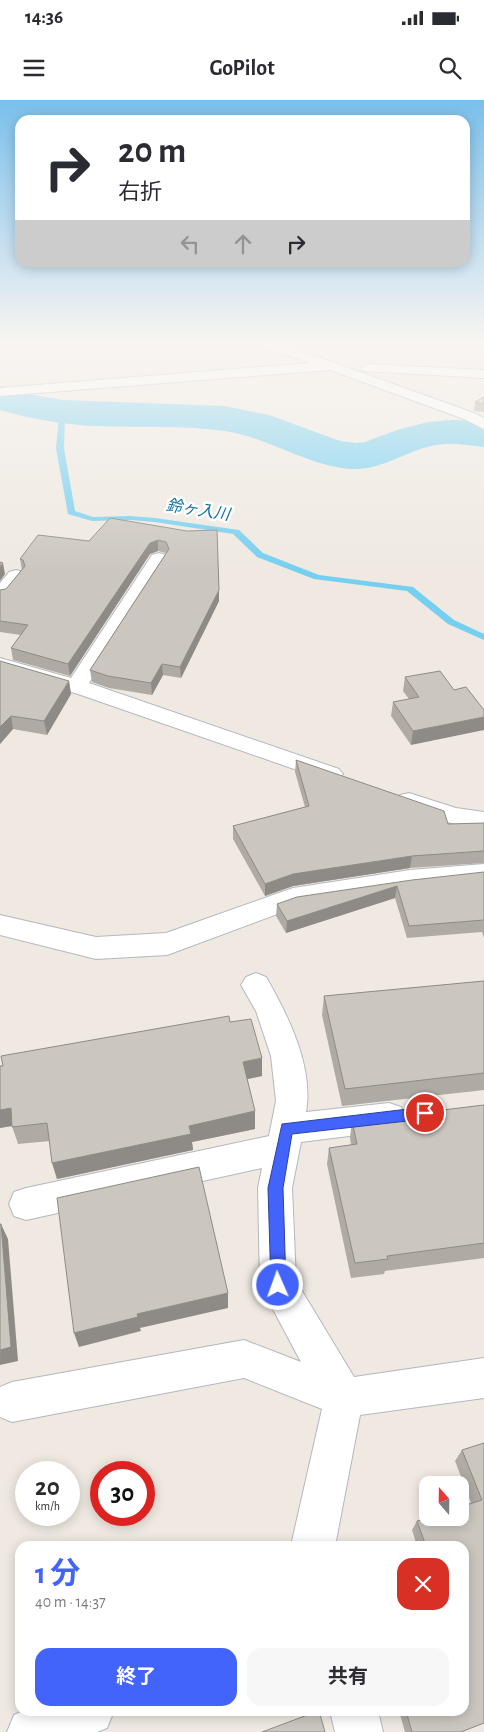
<!DOCTYPE html>
<html lang="ja">
<head>
<meta charset="utf-8">
<style>
	:root { --surface:#fff; --page:#f7f7f7; --text:#2b2b33; --muted:#7c7c81; --accent:#4264fb }
	body { margin:0; font-family:"Alegreya Sans","Noto Sans JP",sans-serif; background:var(--page); color:var(--text); height:100vh; display:flex; flex-direction:column; font-size:19px; white-space:nowrap }
	* { box-sizing:border-box; margin:0 }
	p { font-size:16px; color:var(--muted) }
	.icon { flex:none; width:28px; height:28px; fill:none; stroke:currentColor; stroke-width:2; stroke-linecap:round; stroke-linejoin:round }
	.map { position:relative; flex:1; overflow:hidden }
	.sheet { position:absolute; left:15px; top:1441px; width:454px; height:175px; display:flex; flex-direction:column; background:var(--surface); border-radius:15px; box-shadow:0 2px 12px #0003 }
	.sheet>* { flex:none }
	.banner { position:absolute; left:15px; top:15px; width:455px; height:152px; border-radius:15px; box-shadow:0 2px 12px #0003; background:#fff; color:var(--text); overflow:hidden }
	.needle { width:32px; rotate:340deg }
	.controls { position:absolute; left:419px; top:1376px; display:grid; gap:10px }
	.controls a { display:grid; place-items:center; width:50px; height:50px; border-radius:10px; background:var(--surface); box-shadow:0 2px 12px #0003; font-size:25px }
	.speed { position:absolute; left:15px; top:1361px; display:flex; gap:10px; font-size:25px; font-weight:700; text-align:center }
	.speed>* { display:grid; place-content:center; width:65px; height:65px; border-radius:50%; background:var(--surface); box-shadow:0 2px 12px #0003; line-height:1 }
	.speed small { font-size:12px; font-weight:400 }
	.speed .limit { border:8px solid #d22; background:#fff; color:#111 }
	.pin { position:absolute; display:grid; place-items:center; width:42px; height:42px; color:#fff; margin:-21px; border:2px solid #fff; border-radius:50%; box-shadow:0 1px 5px #0007 }
	.me { position:absolute; width:55px; margin:-28px; rotate:358deg; stroke-linejoin:round; filter:drop-shadow(0 0 4px #0008) }
	.turn { display:flex; align-items:center; gap:18px; height:105px; padding:0 20px; font-size:22px }
	.turn .icon { width:65px; height:65px; stroke-width:2.5 }
	.turn b { display:block; font-size:35px; line-height:42px }
	.lanes { display:flex; align-items:center; height:48px; padding:0 20px; background:#0003; justify-content:center; gap:25px; direction:ltr }
	.lanes .off { opacity:.35 }
	.round { display:grid; place-items:center; flex:none; width:52px; height:52px; border-radius:15px; background:var(--page) }
	.overview { display:flex; align-items:center; justify-content:space-between; height:85px; padding:0 20px }
	h1 { font-size:30px; font-weight:700; line-height:38px; color:var(--accent) }
	.button { display:flex; gap:10px; margin-top:auto; padding:10px 20px }
	.button a { flex:1; height:58px; border-radius:15px; background:var(--accent); color:#fff; font-size:20px; font-weight:700; line-height:58px; text-align:center }
	.button a+a { background:var(--page); color:var(--text) }
	.status { display:flex; justify-content:space-between; align-items:center; height:35px; padding:0 25px; background:var(--surface); direction:ltr }
	.status svg { height:14px; fill:currentColor }
	header { display:flex; justify-content:space-between; align-items:center; height:65px; padding:0 20px; background:var(--surface); font-size:22px; font-weight:700 }
	.map>svg:first-child { display:block }
	.lines { fill:none; stroke-linecap:round; stroke-linejoin:round }
	.stream { fill:#75cff0; fill-rule:evenodd }
	.river { fill:#75cff0; fill-rule:evenodd }
	.street-casing { stroke:#b4b7c1; stroke-width:2 }
	.street { fill:#fff; fill-rule:evenodd }
	.wall { fill:#afaba4 }
	.shaded-wall { fill:#8e8b86 }
	.building { fill:#cbc7bf; stroke:#8e8b86 }
	.route { fill:#4264fb; stroke:#2b41a3 }
	.labels { text-anchor:middle; dominant-baseline:central; stroke-width:5; stroke-linejoin:round; paint-order:stroke }
	.far-water-label { font-size:16px; font-style:italic; fill:#0d6fa3; stroke:#fff }
</style>
</head>
<body>
<div class="status"><b>14:36</b><svg viewBox="0 0 49 12"><path d="M0 12V9h3v3zM5 12V6h3v6zM10 12V3h3v9zM15 12V0h3v12zM26 1h20v11H26zM47 4h2v5h-2z"/></svg></div>
<header><svg class="icon" aria-label="menu" viewBox="0 0 24 24"><path d="M4 6h16M4 12h16M4 18h16"/></svg>GoPilot<svg class="icon" aria-label="search" viewBox="0 0 24 24"><circle cx="10" cy="10" r="6"/><path d="M15 15l6 6"/></svg></header>
<div class="map">
<svg width="484" height="1632" viewBox="0 0 484 1632">
	<rect width="100%" height="100%" fill="#efe9e1"/>
	<g class="lines">
		<!-- stream -->
		<path class="stream" d="M60 309 63 311 65 317 64 348 75 411 93 417 130 416 155 418 239 430 263 453 319 475 413 487 454 520 484 534V540L448 524 407 491 314 479 257 457 233 434 155 422 130 420 92 421 68 414 56 348 59 317 57 311Z"/>
		<!-- river -->
		<path class="river" d="M0 286 34 295 63 300 224 306 269 315 340 341 356 343 365 342 397 330 428 322 452 320 484 321V347C467 345 448 342 431 346 405 352 383 369 355 369 310 368 271 338 225 331 183 325 139 328 97 326 64 325 32 319 0 310Z"/>
		<!-- street casing -->
		<g class="street-casing">
			<g id="street">
				<path d="M260 243H279L474 313 484 318V329L464 319 330 270 0 296V288L310 263 261 246Z"/>
				<path d="M368 264 484 270V278L363 271 361 268Z"/>
				<path d="M159 453 166 455 168 459 89 583 339 669 343 674 339 679 331 682 323 679 78 594 0 571V558L71 578 152 455Z"/>
				<path d="M16 470 23 472 25 476 7 499 0 501V483L9 472Z"/>
				<path d="M409 693 456 708 484 712V728L454 724 400 707 397 701 400 695Z"/>
				<path d="M484 764V782L410 790 296 807 167 855 96 859 0 835V815L96 837 166 833 293 788 410 770Z"/>
				<path d="M256 873 266 877C288 915 314 967 306 1012L389 1003 401 1007 405 1017 401 1027 389 1031 301 1042 292 1088 296 1181 354 1277 484 1258V1298L360 1315 336 1441 338 1446H294L292 1441 322 1309 244 1278 12 1322 0 1317V1287L12 1282 244 1240 301 1262 260 1185 258 1088 262 1068 26 1120 14 1116 9 1104 14 1092 26 1088 269 1036 276 1001 271 956 256 911 241 885 246 877Z"/>
				<path d="M23 1611H114L107 1628 97 1632H7L14 1615Z"/>
				<path d="M330 1611H378L383 1632H335Z"/>
			</g>
		</g>
		<!-- street -->
		<use href="#street" class="street"/>
	</g>
	<!-- wall -->
	<g class="wall">
		<path d="M484 297V312L474 311 475 302Z"/>
		<path d="M187 431 219 501 181 578 163 575 152 595 109 588 92 582 90 570 166 453 158 451 150 454 70 576 13 560 11 548 21 535 0 532V490L6 489 22 470 20 459 89 441Z"/>
		<path d="M0 561 69 581 71 594 47 635 13 629 0 644Z"/>
		<path d="M405 577 454 590 411 645 391 616 393 602 409 599 403 591Z"/>
		<path d="M296 660 448 724 484 723V763L410 768 293 786 265 796 233 739V726L305 707 295 672Z"/>
		<path d="M484 772V838L482 832 407 838 395 798 286 833 276 816 277 804Z"/>
		<path d="M484 881V990L342 1006 322 915 324 896Z"/>
		<path d="M230 922 262 976 247 979 255 1029 192 1042 193 1050 57 1079 50 1041 18 1044 12 1026 0 1028V966Z"/>
		<path d="M484 1005V1158L385 1171 384 1174 351 1178 327 1064 329 1048 351 1045 350 1038 352 1021Z"/>
		<path d="M484 1343V1623L461 1632H405L399 1611H464V1446H417L412 1430 417 1421 471 1403 455 1361 462 1350Z"/>
	</g>
	<!-- shaded-wall -->
	<g class="shaded-wall">
		<path d="M158 440V451L150 454 70 576 68 564 150 443Z"/>
		<path d="M3 463 5 474 0 481V467Z"/>
		<path d="M219 490V501L181 578 180 567Z"/>
		<path d="M162 564 163 575 152 595 151 583Z"/>
		<path d="M69 581 71 594 47 635 44 621Z"/>
		<path d="M11 616 13 629 0 644V627Z"/>
		<path d="M484 617V630L411 645 413 631Z"/>
		<path d="M412 756 410 768 293 786 265 796V784L293 774Z"/>
		<path d="M397 786 395 798 286 833 287 821Z"/>
		<path d="M262 958V976L243 980V962Z"/>
		<path d="M11 1008 17 1025 0 1028V1010Z"/>
		<path d="M255 1011V1029L192 1042 193 1050 57 1079 52 1063 189 1026Z"/>
		<path d="M1 1124 8 1139 18 1261 0 1265Z"/>
		<path d="M228 1193V1208L140 1228 141 1231 79 1247 74 1233 137 1214Z"/>
	</g>
	<!-- building -->
	<g class="building">
		<path d="M484 297V304L475 302Z"/>
		<path d="M110 418 187 431 217 430 219 490 180 567 162 564 151 583 108 576 90 570 169 449 166 442 158 440 150 443 68 564 11 548 28 525 0 521V490L6 489 25 466 23 460 20 459 38 435 89 441Z"/>
		<path d="M0 462 3 463 0 467Z"/>
		<path d="M0 561 69 581 44 621 11 616 0 627Z"/>
		<path d="M440 571 454 590 466 587 484 610V617L413 631 393 602 419 597 405 577Z"/>
		<path d="M296 660 444 711 448 724 484 723V751L412 756 293 774 265 784 233 726 309 706Z"/>
		<path d="M484 772V820L409 826 397 786 287 821 277 804 297 797 412 780Z"/>
		<path d="M484 881V973L345 989 324 896Z"/>
		<path d="M229 916 230 922 251 919 262 958 243 962 255 1011 189 1026 191 1034 52 1063 47 1023 12 1027 11 1008 0 1010V966H3L1 956Z"/>
		<path d="M484 1005V1143L387 1156 388 1159 355 1163 329 1048 357 1044 352 1021Z"/>
		<path d="M199 1067 228 1193 137 1214 138 1217 74 1233 57 1098Z"/>
		<path d="M0 1124H1L11 1247 0 1250Z"/>
		<path d="M484 1343V1623L461 1632H412L406 1611H464V1446H426L417 1421 429 1418H460V1407L482 1400 462 1350Z"/>
		<path d="M318 1611H319L325 1632H262Z"/>
	</g>
	<!-- sky -->
	<linearGradient id="sky" x2="0" y2="1"><stop stop-color="#7abfeb"/><stop offset="0.51" stop-color="#f8f5f2"/><stop offset="1" stop-color="#f8f5f2" stop-opacity="0"/></linearGradient>
	<rect width="484" height="472" fill="url(#sky)"/>
	<!-- route -->
	<path class="route" d="M425 1007 430 1009 431 1013 430 1017 425 1019 292 1034 283 1088 286 1185 284 1190 278 1193 273 1190 271 1185 268 1088 282 1024Z"/>
	<g class="labels">
		<!-- far-water labels -->
		<g class="far-water-label">
			<text transform="translate(198 410) rotate(9)">鈴ヶ入川</text>
		</g>
	</g>
</svg>
<div class="controls">
<a><svg class="needle" viewBox="-14 -14 28 28"><path d="M0-13l5 13h-10z" fill="#e53935"/><path d="M0 13l5-13h-10z" fill="#7c7c81"/></svg></a>
</div>
<div class="speed"><div>20<small>km/h</small></div><div class="limit">30</div></div>
<div class="pin" style="left:425px;top:1013px;background:#d93025"><svg class="icon" aria-label="arrive" viewBox="0 0 24 24"><path d="M6 21V4h12l-3 4 3 4H6"/></svg></div>
<svg class="me" style="left:278px;top:1185px" viewBox="-20 -20 40 40"><circle r="17" fill="#4264fb" stroke="#fff" stroke-width="3"/><path d="M0-11L8 9 0 5-8 9z" fill="#fff"/></svg>
<div class="banner">
<div class="turn"><svg class="icon" aria-label="right" viewBox="0 0 24 24"><path d="M7 20v-9h11M14 6l5 5-5 5"/></svg><div><b>20 m</b>右折</div></div>
<div class="lanes"><svg class="icon off" aria-label="left" viewBox="0 0 24 24"><path d="M17 20v-9H6M10 6l-5 5 5 5"/></svg><svg class="icon off" aria-label="ahead" viewBox="0 0 24 24"><path d="M12 20V5M6 11l6-6 6 6"/></svg><svg class="icon" aria-label="right" viewBox="0 0 24 24"><path d="M7 20v-9h11M14 6l5 5-5 5"/></svg></div>
</div>
<section class="sheet">
<div class="overview"><div><h1>1 分</h1><p>40 m · 14:37</p></div><a class="round" style="background:#d93025;color:#fff"><svg class="icon" aria-label="close" viewBox="0 0 24 24"><path d="M6 6l12 12M18 6L6 18"/></svg></a></div>
<div class="button"><a>終了</a><a>共有</a></div>
</section>
</div>
</body>
</html>
